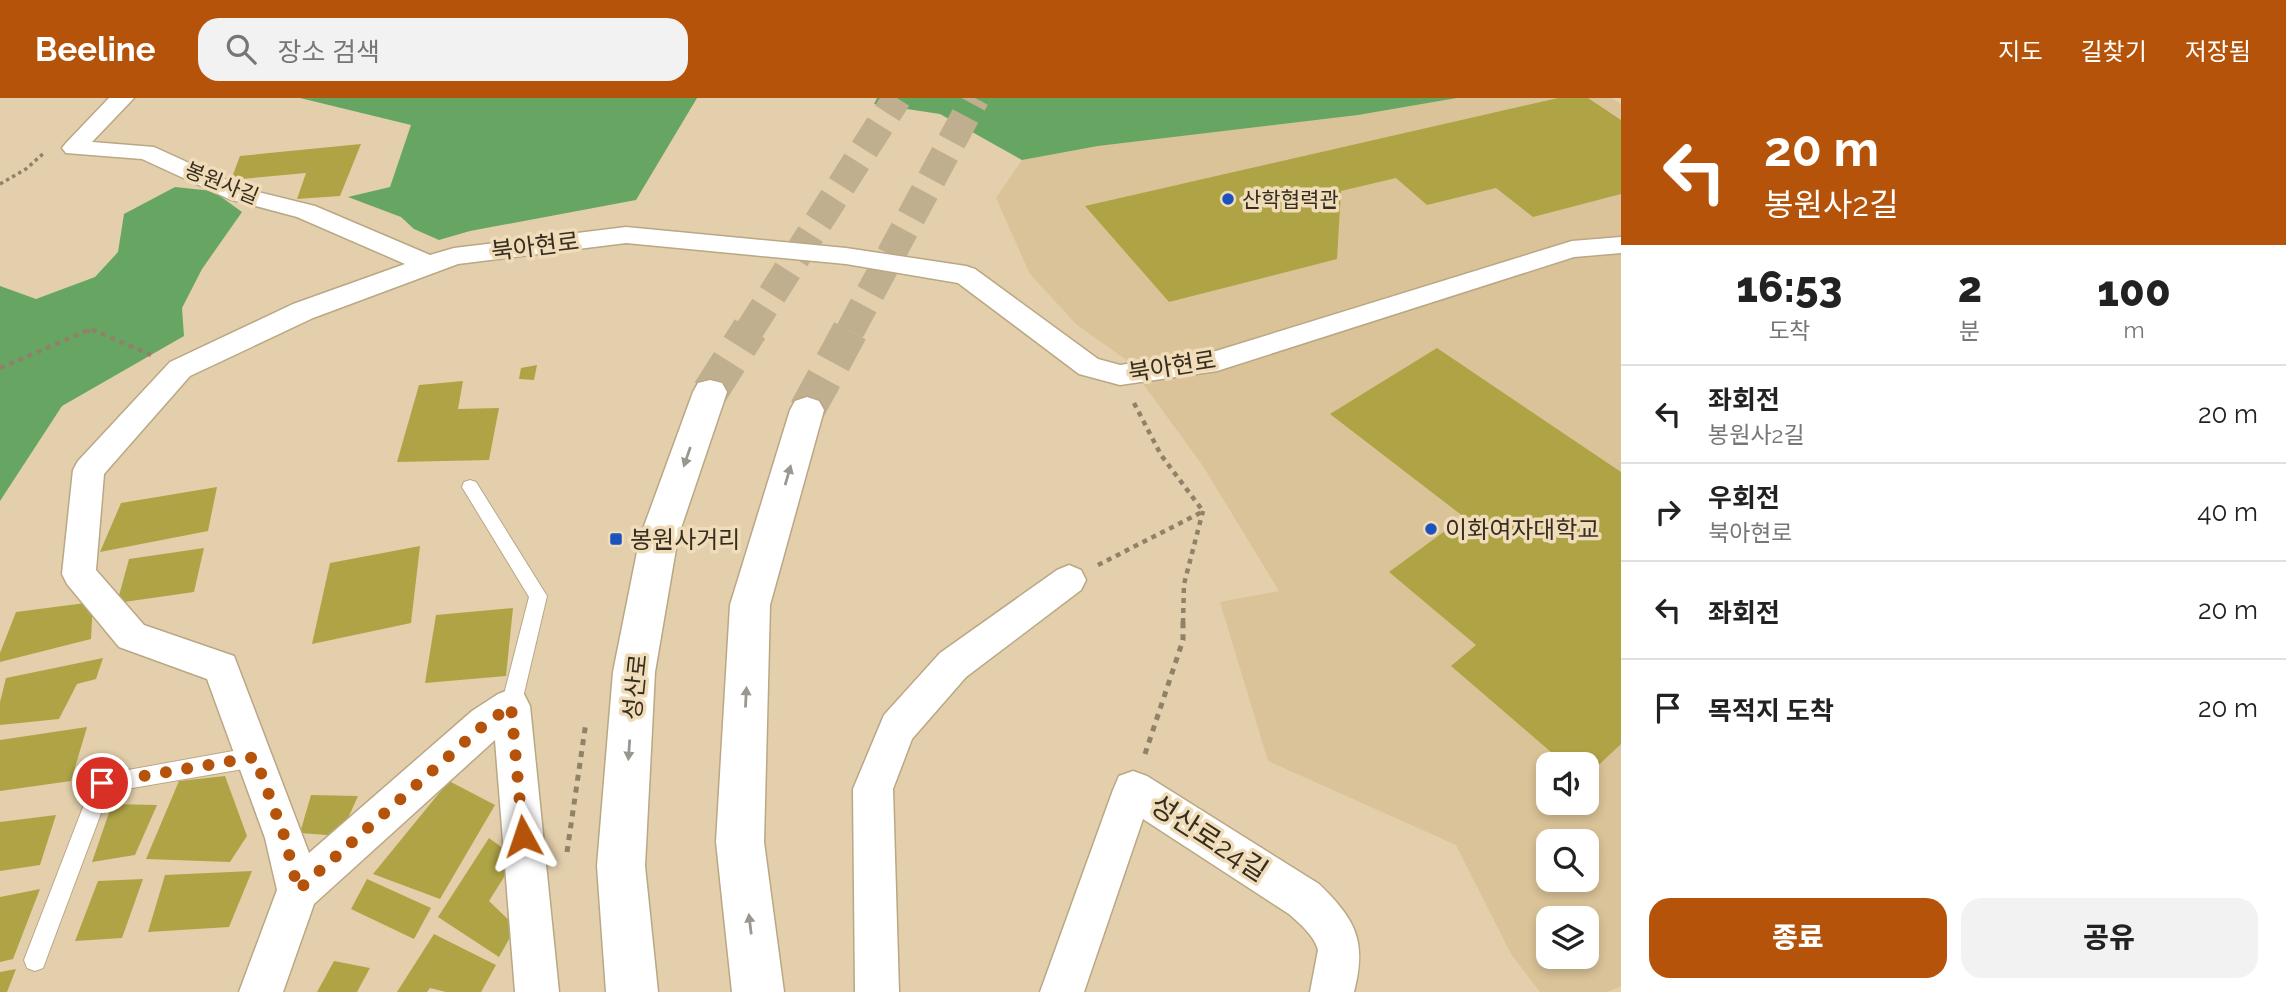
<!DOCTYPE html>
<html lang="ko">
<head>
<meta charset="utf-8">
<style>
	:root { --surface:#fff; --page:#f2f2f2; --text:#222; --muted:#767676; --line:#e0e0e0; --accent:#b45309 }
	body { margin:0; font-family:Raleway,"Noto Sans KR",sans-serif; background:var(--page); color:var(--text); height:100vh; display:flex; flex-direction:column; font-size:26px; white-space:nowrap }
	* { box-sizing:border-box; margin:0 }
	p { font-size:23px; color:var(--muted) }
	.icon { flex:none; width:38px; height:38px; fill:none; stroke:currentColor; stroke-width:2; stroke-linecap:round; stroke-linejoin:round }
	.map { position:relative; flex:1; overflow:hidden }
	.details { display:flex; flex-direction:column; background:var(--surface); width:665px }
	.details>* { flex:none }
	.hud { background:#b45309; color:#fff; overflow:hidden }
	.buttons { position:absolute; left:1536px; top:654px; display:grid; gap:14px }
	.buttons a { display:grid; place-items:center; width:63px; height:63px; border-radius:14px; background:var(--surface); box-shadow:0 4px 10px #0003; font-size:35px }
	.pin { position:absolute; display:grid; place-items:center; width:60px; height:60px; color:#fff; margin:-30px; border:4px solid #fff; border-radius:50%; box-shadow:0 2px 7px #0007 }
	.me { position:absolute; width:77px; margin:-38px; rotate:355deg; stroke-linejoin:round; filter:drop-shadow(0 0 5px #0008) }
	.turn { display:flex; align-items:center; gap:24px; height:147px; padding:0 28px; font-size:32px }
	.turn .icon { width:91px; height:91px; stroke-width:2.5 }
	.turn b { display:block; font-size:49px; line-height:60px }
	.eta { display:flex; justify-content:space-evenly; align-items:center; height:119px; text-align:center }
	.eta b { font-size:42px; font-weight:800; line-height:49px }
	.button { display:flex; gap:14px; margin-top:auto; padding:14px 28px }
	.button a { flex:1; height:80px; border-radius:21px; background:var(--accent); color:#fff; font-size:28px; font-weight:800; line-height:80px; text-align:center }
	.button a+a { background:var(--page); color:var(--text) }
	ul { padding:0; list-style:none }
	li { display:flex; align-items:center; gap:21px; height:98px; padding:0 28px; border-top:2px solid var(--line) }
	li div { flex:1 }
	li b { display:block; font-size:26px }
	li em { font-style:normal }
	header { display:flex; align-items:center; gap:42px; box-sizing:border-box; height:98px; padding:0 35px; background:var(--accent); color:#fff }
	header strong { font-size:33px }
	nav { display:flex; gap:38px; margin-inline-start:auto; font-size:24px }
	.search { width:490px; height:63px; background:var(--page); display:flex; align-items:center; gap:18px; box-sizing:border-box; padding:0 24px; border-radius:21px; color:var(--muted); font-size:26px }
	main { display:flex; flex:1; min-height:0 }
	.map>svg:first-child { display:block }
	.built { fill:#dac398; fill-rule:evenodd }
	.forest { fill:#67a662 }
	.building { fill:#afa445 }
	.lines { fill:none; stroke-linecap:round; stroke-linejoin:round }
	.primary-tunnel-far1 { stroke:#c0af8f; stroke-width:29; stroke-dasharray:29 14; stroke-linecap:butt }
	.primary-tunnel { stroke:#c0af8f; stroke-width:36; stroke-dasharray:36 18; stroke-linecap:butt }
	.lane-casing { stroke:#baa784; stroke-width:2 }
	.street-casing { stroke:#baa784; stroke-width:3 }
	.primary-casing { stroke:#baa784; stroke-width:3 }
	.path-far2 { stroke:#908269; stroke-width:3.5; stroke-dasharray:3.5 3.5; stroke-linecap:butt }
	.path-far1 { stroke:#908269; stroke-width:4.5; stroke-dasharray:5 5; stroke-linecap:butt }
	.path { stroke:#908269; stroke-width:5; stroke-dasharray:6 6; stroke-linecap:butt }
	.lane { fill:#fff; fill-rule:evenodd }
	.street { fill:#fff; fill-rule:evenodd }
	.primary { fill:#fff; fill-rule:evenodd }
	.oneway { fill:#9a9690 }
	.route { stroke:#b45309; stroke-width:12; stroke-dasharray:0 21.6 }
	.poi-dot { fill:#1d51bd; stroke:#f0dcb8; stroke-width:2.5 }
	.labels { text-anchor:middle; dominant-baseline:central; stroke-width:7; stroke-linejoin:round; paint-order:stroke }
	.far-street-label { font-size:21px; fill:#352e20; stroke:#f0dcb8 }
	.far-poi-label { font-size:21px; fill:#352e20; stroke:#f0dcb8; text-anchor:start }
	.street-label { font-size:24px; fill:#352e20; stroke:#f0dcb8 }
	.poi-label { font-size:24px; fill:#352e20; stroke:#f0dcb8; text-anchor:start }
	.near-street-label { font-size:28px; fill:#352e20; stroke:#f0dcb8 }
</style>
</head>
<body>
<header>
<strong>Beeline</strong>
<div class="search"><svg class="icon" aria-label="search" viewBox="0 0 24 24"><circle cx="10" cy="10" r="6"/><path d="M15 15l6 6"/></svg>장소 검색</div>
<nav><a>지도</a><a>길찾기</a><a>저장됨</a></nav>
</header>
<main>
<div class="map">
<svg width="1621" height="894" viewBox="0 0 1621 894">
	<rect width="100%" height="100%" fill="#e3cfab"/>
	<!-- built -->
	<path class="built" d="M1457 0H1611L1621 6V888L1607 894H1540L1511 856 1456 747 1268 663 1220 504 1279 493 1203 368 1125 261 1077 227 1030 176 996 100 1022 62 1098 48 1358 17ZM1549 667H1587V705H1549ZM1549 744H1587V782H1549ZM1549 821H1587V859H1549Z"/>
	<!-- forest -->
	<g class="forest">
		<path d="M300 0H697L636 102 470 133 439 142 414 131 401 119 348 99 390 89 411 27Z"/>
		<path d="M877 0H1457L1358 17 1098 48 1022 62 940 16 874 6Z"/>
		<path d="M175 89 213 93 242 114 202 171 182 210 184 238 62 308 0 403V188L36 201 95 179 118 154 124 116Z"/>
	</g>
	<!-- building -->
	<g class="building">
		<path d="M1558 0H1588L1621 22V96L1533 119 1496 90 1427 107 1396 80 1341 93 1337 161 1169 204 1085 108Z"/>
		<path d="M361 46 340 98 297 101 306 75 231 82 240 58Z"/>
		<path d="M1437 250 1621 374V646L1587 678V667H1566L1451 568 1476 547 1389 474 1464 419 1330 316Z"/>
		<path d="M537 267 534 282 519 281 521 270Z"/>
		<path d="M463 283 458 311 499 310 489 362 397 364 419 287Z"/>
		<path d="M217 389 208 433 100 454 121 405Z"/>
		<path d="M420 448 411 525 312 546 330 465Z"/>
		<path d="M204 450 194 494 117 505 129 461Z"/>
		<path d="M93 504 91 541 0 564V555L16 514Z"/>
		<path d="M513 510 506 578 425 585 436 517Z"/>
		<path d="M103 560 96 581 77 586 59 621 0 627V604L6 580Z"/>
		<path d="M87 629 71 683 0 693V642Z"/>
		<path d="M225 678 247 738 230 764 146 761 179 683Z"/>
		<path d="M449 683 495 707 440 801 373 776Z"/>
		<path d="M311 697 358 698 340 738 300 735Z"/>
		<path d="M112 706 157 707 135 757 92 764Z"/>
		<path d="M56 717 40 767 0 773V724Z"/>
		<path d="M489 740 516 760 489 803 516 829 499 859 438 819Z"/>
		<path d="M252 773 229 829 148 834 165 777Z"/>
		<path d="M143 781 122 840 75 843 98 783Z"/>
		<path d="M367 781 431 810 414 841 351 811Z"/>
		<path d="M40 791 13 861 0 864V799Z"/>
		<path d="M434 836 496 867 481 894H446L430 890 427 894H397Z"/>
		<path d="M334 863 370 870 357 894H317Z"/>
		<path d="M16 871 7 894H0V874Z"/>
	</g>
	<g class="lines">
		<!-- primary-tunnel-far1 -->
		<g class="primary-tunnel-far1">
			<path d="M749 233 897 0"/>
			<path d="M850 233 975 0"/>
		</g>
		<!-- primary-tunnel -->
		<g class="primary-tunnel">
			<path d="M710 294 750 231"/>
			<path d="M807 312 851 231"/>
		</g>
		<!-- lane casing -->
		<g class="lane-casing">
			<g id="lane">
				<path d="M470 382 476 384 547 498 521 608 518 614 511 617 504 614 501 608 529 499 462 389 464 384Z"/>
				<path d="M255 649 262 652 265 659 262 666 255 669 109 694 43 870 35 873 27 870 24 862 95 678Z"/>
			</g>
		</g>
		<!-- street casing -->
		<g class="street-casing">
			<g id="street">
				<path d="M109 0H134L92 44 154 49 246 91 315 108 430 157 454 150 626 129 846 150 966 168 975 171 1098 261 1120 267 1216 253 1572 143 1621 139V155L1574 159 1217 273 1120 287 1079 276 958 185 846 166 626 145 458 166 313 220 190 278 104 376 96 472 144 527 234 558 309 755 472 613 498 596 511 591 524 596 530 608 559 894H515L495 642 314 806 283 894H239L277 792 265 740 207 581 119 549 67 486 62 476 73 372 78 363 170 264 293 206 405 166 297 119 229 101 142 61 66 55 62 50 66 45Z"/>
				<path d="M1069 467 1081 472 1086 482 1081 492 966 579 912 641 893 691 899 894H855L853 691 884 617 940 555 1057 472Z"/>
				<path d="M1133 673 1147 678 1319 786C1356 822 1367 843 1354 894H1310L1318 852C1314 837 1300 826 1289 816L1143 721 1084 894H1040L1113 692 1119 678Z"/>
			</g>
		</g>
		<!-- primary casing -->
		<g class="primary-casing">
			<g id="primary">
				<path d="M710 282 722 285 727 294 678 439 655 574 645 768 658 894H606L597 768 613 574 640 439 693 294 698 285Z"/>
				<path d="M807 299 819 303 824 312 770 507 764 744 784 894H732L716 744 730 507 790 312 795 303Z"/>
			</g>
		</g>
		<!-- path-far2 -->
		<g class="path-far2">
			<path d="M0 86 26 71 45 54"/>
			<path d="M87 233H95"/>
		</g>
		<!-- path-far1 -->
		<g class="path-far1">
			<path d="M0 270 91 231 151 257"/>
			<path d="M1134 305 1161 357 1203 413"/>
			<path d="M1098 467 1202 414"/>
			<path d="M1183 525 1184 486 1203 413"/>
		</g>
		<!-- path -->
		<g class="path">
			<path d="M1145 656 1183 542V523"/>
			<path d="M567 754 586 624"/>
		</g>
		<!-- lane -->
		<use href="#lane" class="lane"/>
		<!-- street -->
		<use href="#street" class="street"/>
		<!-- primary -->
		<use href="#primary" class="primary"/>
	</g>
	<!-- one-way arrows -->
	<defs><path id="oneway-solid" d="M-6-.8H1V-3.2L6.5 0L1 3.2V.8H-6Z" transform="scale(1.75)"/></defs>
	<g class="oneway">
		<use href="#oneway-solid" transform="translate(687 359) rotate(109)"/>
		<use href="#oneway-solid" transform="translate(788 377) rotate(-74)"/>
		<use href="#oneway-solid" transform="translate(746 599) rotate(-87)"/>
		<use href="#oneway-solid" transform="translate(629 652) rotate(94)"/>
		<use href="#oneway-solid" transform="translate(750 826) rotate(-97)"/>
	</g>
	<g class="lines">
		<!-- route -->
		<path class="route" d="M102 685 255 659 285 740 298 792 485 626 511 608 523 738"/>
	</g>
	<!-- markers -->
	<g class="poi-dot">
		<circle cx="1228" cy="101" r="7"/>
		<circle cx="1431" cy="431" r="7"/>
		<rect x="609" y="434" width="14" height="14" rx="3.5"/>
	</g>
	<g class="labels">
		<!-- far-street labels -->
		<g class="far-street-label">
			<text transform="translate(222 85) rotate(22)">봉원사길</text>
		</g>
		<!-- far-poi labels -->
		<g class="far-poi-label">
			<text x="1242" y="101">산학협력관</text>
		</g>
		<!-- street labels -->
		<g class="street-label">
			<text transform="translate(535 148) rotate(-7)">북아현로</text>
			<text transform="translate(1172 268) rotate(-9)">북아현로</text>
			<text transform="translate(635 589) rotate(-84)">성산로</text>
		</g>
		<!-- poi labels -->
		<g class="poi-label">
			<text x="1445" y="431">이화여자대학교</text>
			<text x="630" y="441">봉원사거리</text>
		</g>
		<!-- near-street labels -->
		<g class="near-street-label">
			<text transform="translate(1209 740) rotate(33)">성산로24길</text>
		</g>
	</g>
</svg>
<div class="buttons">
<a><svg class="icon" aria-label="sound" viewBox="0 0 24 24"><path d="M4 9h4l5-4v14l-5-4H4zM17 9q2 3 0 6"/></svg></a>
<a><svg class="icon" aria-label="search" viewBox="0 0 24 24"><circle cx="10" cy="10" r="6"/><path d="M15 15l6 6"/></svg></a>
<a><svg class="icon" aria-label="layers" viewBox="0 0 24 24"><path d="M12 4l9 5-9 5-9-5zM3 14l9 5 9-5"/></svg></a>
</div>
<div class="pin" style="left:102px;top:685px;background:#d93025"><svg class="icon" aria-label="arrive" viewBox="0 0 24 24"><path d="M6 21V4h12l-3 4 3 4H6"/></svg></div>
<svg class="me" style="left:523px;top:738px" viewBox="-20 -20 40 40"><path d="M0-17L14 15 0 8-14 15z" fill="#b45309" stroke="#fff" stroke-width="4"/></svg>
</div>
<section class="details">
<div class="hud">
<div class="turn"><svg class="icon" aria-label="left" viewBox="0 0 24 24"><path d="M17 20v-9H6M10 6l-5 5 5 5"/></svg><div><b>20 m</b>봉원사2길</div></div>
</div>
<div class="eta">
<div><b>16:53</b><p>도착</p></div>
<div><b>2</b><p>분</p></div>
<div><b>100</b><p>m</p></div>
</div>
<ul>
<li><svg class="icon" aria-label="left" viewBox="0 0 24 24"><path d="M17 20v-9H6M10 6l-5 5 5 5"/></svg><div><b>좌회전</b><p>봉원사2길</p></div><em>20 m</em></li>
<li><svg class="icon" aria-label="right" viewBox="0 0 24 24"><path d="M7 20v-9h11M14 6l5 5-5 5"/></svg><div><b>우회전</b><p>북아현로</p></div><em>40 m</em></li>
<li><svg class="icon" aria-label="left" viewBox="0 0 24 24"><path d="M17 20v-9H6M10 6l-5 5 5 5"/></svg><div><b>좌회전</b></div><em>20 m</em></li>
<li><svg class="icon" aria-label="arrive" viewBox="0 0 24 24"><path d="M6 21V4h12l-3 4 3 4H6"/></svg><div><b>목적지 도착</b></div><em>20 m</em></li>
</ul>
<div class="button"><a>종료</a><a>공유</a></div>
</section>
</main>
</body>
</html>
